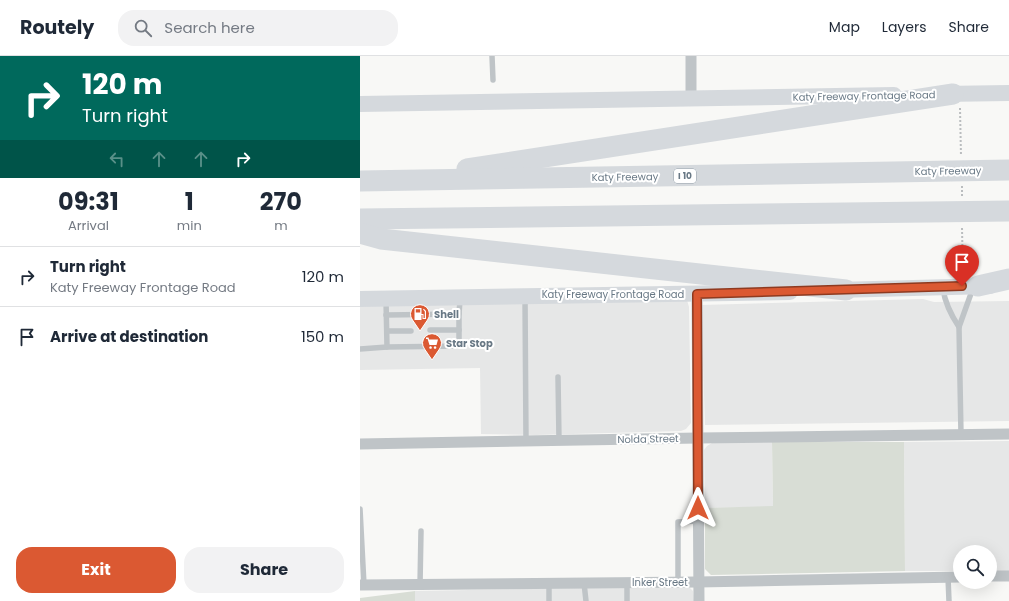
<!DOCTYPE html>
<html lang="en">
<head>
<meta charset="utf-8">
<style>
	:root { --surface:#fff; --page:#f2f2f3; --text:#1f2937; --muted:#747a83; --line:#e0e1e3; --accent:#db5932 }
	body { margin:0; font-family:Poppins,sans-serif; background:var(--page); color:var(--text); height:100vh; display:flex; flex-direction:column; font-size:15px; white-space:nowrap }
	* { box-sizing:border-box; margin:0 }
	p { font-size:13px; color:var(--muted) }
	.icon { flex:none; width:22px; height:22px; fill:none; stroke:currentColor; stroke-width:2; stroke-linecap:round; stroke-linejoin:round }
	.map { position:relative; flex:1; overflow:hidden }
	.drawer { display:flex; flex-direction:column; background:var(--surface); width:360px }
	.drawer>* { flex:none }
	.banner { background:#00695c; color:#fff; overflow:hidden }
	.fabs { position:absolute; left:593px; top:489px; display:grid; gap:8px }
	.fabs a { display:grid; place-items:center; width:44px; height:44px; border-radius:50%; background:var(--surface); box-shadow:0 4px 16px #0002; font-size:20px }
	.pin { position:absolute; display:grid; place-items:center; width:34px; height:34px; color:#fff; margin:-41px -17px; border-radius:50% 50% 50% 0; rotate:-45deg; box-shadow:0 0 4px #0007 }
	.pin .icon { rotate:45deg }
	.me { position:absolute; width:44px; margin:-22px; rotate:0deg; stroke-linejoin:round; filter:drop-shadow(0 0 3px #0008) }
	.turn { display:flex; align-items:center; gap:14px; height:84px; padding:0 16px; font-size:18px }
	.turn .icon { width:52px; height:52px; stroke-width:2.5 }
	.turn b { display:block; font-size:28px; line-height:34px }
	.lanes { display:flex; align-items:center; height:38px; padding:0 16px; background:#0003; justify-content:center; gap:20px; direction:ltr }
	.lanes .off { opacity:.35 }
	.eta { display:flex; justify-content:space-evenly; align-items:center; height:68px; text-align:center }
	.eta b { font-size:24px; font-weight:700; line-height:28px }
	.primary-button { display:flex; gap:8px; margin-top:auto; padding:8px 16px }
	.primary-button a { flex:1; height:46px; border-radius:16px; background:var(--accent); color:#fff; font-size:16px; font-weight:700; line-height:46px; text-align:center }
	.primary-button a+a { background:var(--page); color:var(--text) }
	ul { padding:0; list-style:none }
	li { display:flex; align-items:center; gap:12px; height:60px; padding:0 16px; border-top:1px solid var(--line) }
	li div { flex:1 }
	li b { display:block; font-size:15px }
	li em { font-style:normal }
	header { display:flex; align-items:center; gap:24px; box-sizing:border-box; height:56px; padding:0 20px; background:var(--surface); border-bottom:1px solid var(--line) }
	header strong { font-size:19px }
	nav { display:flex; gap:22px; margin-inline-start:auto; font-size:14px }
	.search { width:280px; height:36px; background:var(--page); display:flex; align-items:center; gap:10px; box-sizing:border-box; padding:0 14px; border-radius:16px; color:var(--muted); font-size:15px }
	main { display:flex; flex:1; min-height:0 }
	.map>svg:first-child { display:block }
	.built { fill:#e6e7e7 }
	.green { fill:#d8ddd5 }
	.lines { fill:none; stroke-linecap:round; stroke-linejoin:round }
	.path { stroke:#babdbf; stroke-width:2; stroke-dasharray:2 2; stroke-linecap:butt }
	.service { stroke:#bfc4c7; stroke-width:5.5 }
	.minor { stroke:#bfc4c7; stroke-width:11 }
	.secondary { stroke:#d5d9dd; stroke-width:16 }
	.motorway { stroke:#d5d9dd; stroke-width:21 }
	.route-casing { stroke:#8e3a20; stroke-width:10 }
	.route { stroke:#db5932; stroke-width:7 }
	.labels { text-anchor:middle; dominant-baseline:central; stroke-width:4; stroke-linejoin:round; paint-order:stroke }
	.shield { fill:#fff; stroke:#95a0aa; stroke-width:1 }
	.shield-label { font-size:9px; font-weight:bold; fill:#687885 }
	.street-label { font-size:10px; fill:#687885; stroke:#fff }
	.poi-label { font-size:10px; font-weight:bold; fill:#687885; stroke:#fff; text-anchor:start }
</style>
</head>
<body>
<header>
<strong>Routely</strong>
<div class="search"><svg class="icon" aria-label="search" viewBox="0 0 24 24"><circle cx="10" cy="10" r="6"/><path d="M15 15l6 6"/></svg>Search here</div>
<nav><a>Map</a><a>Layers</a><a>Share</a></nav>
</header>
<main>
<section class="drawer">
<div class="banner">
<div class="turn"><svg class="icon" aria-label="right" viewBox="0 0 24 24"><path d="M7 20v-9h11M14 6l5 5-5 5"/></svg><div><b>120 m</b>Turn right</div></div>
<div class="lanes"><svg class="icon off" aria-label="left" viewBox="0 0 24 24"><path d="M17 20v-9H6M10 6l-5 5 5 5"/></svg><svg class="icon off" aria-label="ahead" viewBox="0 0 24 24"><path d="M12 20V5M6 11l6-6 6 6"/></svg><svg class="icon off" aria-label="ahead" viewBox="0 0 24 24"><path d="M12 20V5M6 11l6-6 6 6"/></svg><svg class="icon" aria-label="right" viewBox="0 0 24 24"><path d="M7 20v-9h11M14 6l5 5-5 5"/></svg></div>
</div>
<div class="eta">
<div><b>09:31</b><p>Arrival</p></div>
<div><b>1</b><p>min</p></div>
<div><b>270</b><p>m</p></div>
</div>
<ul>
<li><svg class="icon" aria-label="right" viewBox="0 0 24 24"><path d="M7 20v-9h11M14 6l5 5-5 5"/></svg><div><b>Turn right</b><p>Katy Freeway Frontage Road</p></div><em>120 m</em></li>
<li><svg class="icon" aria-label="arrive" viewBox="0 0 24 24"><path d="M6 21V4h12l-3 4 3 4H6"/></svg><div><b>Arrive at destination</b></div><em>150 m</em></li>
</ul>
<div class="primary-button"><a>Exit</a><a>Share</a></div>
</section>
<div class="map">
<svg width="649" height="545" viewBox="0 0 649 545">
	<rect width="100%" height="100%" fill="#f8f8f6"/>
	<!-- built -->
	<g class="built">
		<path d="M563 243 574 246 649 245V365L345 369 341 249Z"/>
		<path d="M327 244 329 251 331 367 326 373 321 375 176 379 121 378 120 312 0 314V247Z"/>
		<path d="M649 385V515H630V496H600V515H545L544 386Z"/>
		<path d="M412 386 413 451 345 452 344 394 347 390 352 387Z"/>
		<path d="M325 530 329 531 333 535 334 545H55V535Z"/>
	</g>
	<!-- green -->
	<g class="green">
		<path d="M412 386H544L545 515 351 519 345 513V452L413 450Z"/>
		<path d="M55 535V545H0V542Z"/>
	</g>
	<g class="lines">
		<!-- path -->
		<g class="path">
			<path d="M600 52 601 100"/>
			<path d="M602 130V140"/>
			<path d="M602 172 603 218"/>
		</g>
		<!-- service -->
		<g class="service">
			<path d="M132 0 133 24"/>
			<path d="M583 233C585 247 591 259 599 271"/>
			<path d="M165 241 166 385"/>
			<path d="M26 259 99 258 100 244"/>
			<path d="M70 274H99"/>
			<path d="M27 275H51"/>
			<path d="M27 291 99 290V258"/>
			<path d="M0 293 27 291 26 244"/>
			<path d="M198 321 199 384"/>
			<path d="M601 379 599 271 613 232"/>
			<path d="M0 453 4 529"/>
			<path d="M588 521 589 545"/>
			<path d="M318 526V466L338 465"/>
			<path d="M189 527V545"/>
			<path d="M224 527 226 545"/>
			<path d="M267 527V545"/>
			<path d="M60 529 61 475"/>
		</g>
		<!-- minor -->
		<g class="minor">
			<path d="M331 0V42"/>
			<path d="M337 238 339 545"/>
			<path d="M0 388 338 382 649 378"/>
			<path d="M630 520H649"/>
			<path d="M0 529 338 526 600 521"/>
		</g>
		<!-- secondary -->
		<g class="secondary">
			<path d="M582 38 649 37"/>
			<path d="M0 48 534 39"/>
			<path d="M476 234 630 230"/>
			<path d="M0 243 430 236"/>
		</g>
		<!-- motorway -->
		<g class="motorway">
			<path d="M107 113 593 38"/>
			<path d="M0 125 649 114"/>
			<path d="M0 163 649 155"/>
			<path d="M0 177 21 183 486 234"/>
			<path d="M618 230 649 223"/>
		</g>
	</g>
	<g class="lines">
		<!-- route casing -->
		<g class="route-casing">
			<path id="route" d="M338 452 337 238 602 230"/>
		</g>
		<!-- route -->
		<use href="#route" class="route"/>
	</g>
	<!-- icons -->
	<defs>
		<g id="fuel-pin" transform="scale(1)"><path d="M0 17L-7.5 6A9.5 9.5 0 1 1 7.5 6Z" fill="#db5932" stroke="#fff"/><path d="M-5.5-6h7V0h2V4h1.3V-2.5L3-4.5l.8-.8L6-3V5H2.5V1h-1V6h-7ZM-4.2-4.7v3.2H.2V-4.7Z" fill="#fff"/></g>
		<g id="supermarket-pin" transform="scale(1)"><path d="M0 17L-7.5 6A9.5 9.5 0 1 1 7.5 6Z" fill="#db5932" stroke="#fff"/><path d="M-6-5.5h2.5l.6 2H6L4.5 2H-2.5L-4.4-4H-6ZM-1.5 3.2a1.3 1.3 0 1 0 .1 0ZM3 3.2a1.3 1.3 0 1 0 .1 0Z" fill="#fff"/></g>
	</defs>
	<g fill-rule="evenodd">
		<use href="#fuel-pin" x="60" y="258"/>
		<use href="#supermarket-pin" x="72" y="287"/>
	</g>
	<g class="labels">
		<!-- shield labels -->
		<rect class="shield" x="314" y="113" width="22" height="14" rx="3"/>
		<g class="shield-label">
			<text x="325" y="120">I 10</text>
		</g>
		<!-- street labels -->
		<g class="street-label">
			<text transform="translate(504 40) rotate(-1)">Katy Freeway Frontage Road</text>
			<text transform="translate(588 115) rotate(-1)">Katy Freeway</text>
			<text transform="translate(265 121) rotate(-1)">Katy Freeway</text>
			<text x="253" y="238">Katy Freeway Frontage Road</text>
			<text transform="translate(288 383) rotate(-1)">Nolda Street</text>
			<text x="300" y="526">Inker Street</text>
		</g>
		<!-- poi labels -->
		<g class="poi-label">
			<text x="74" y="258">Shell</text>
			<text x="86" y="287">Star Stop</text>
		</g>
	</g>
</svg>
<div class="fabs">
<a><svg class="icon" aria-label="search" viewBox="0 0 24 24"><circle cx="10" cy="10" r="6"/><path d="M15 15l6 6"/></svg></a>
</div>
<div class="pin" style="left:602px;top:230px;background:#d93025"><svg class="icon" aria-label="arrive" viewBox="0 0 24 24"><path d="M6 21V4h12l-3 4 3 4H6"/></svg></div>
<svg class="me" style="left:338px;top:452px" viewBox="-20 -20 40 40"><path d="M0-17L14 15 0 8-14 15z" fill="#db5932" stroke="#fff" stroke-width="4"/></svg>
</div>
</main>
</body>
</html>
